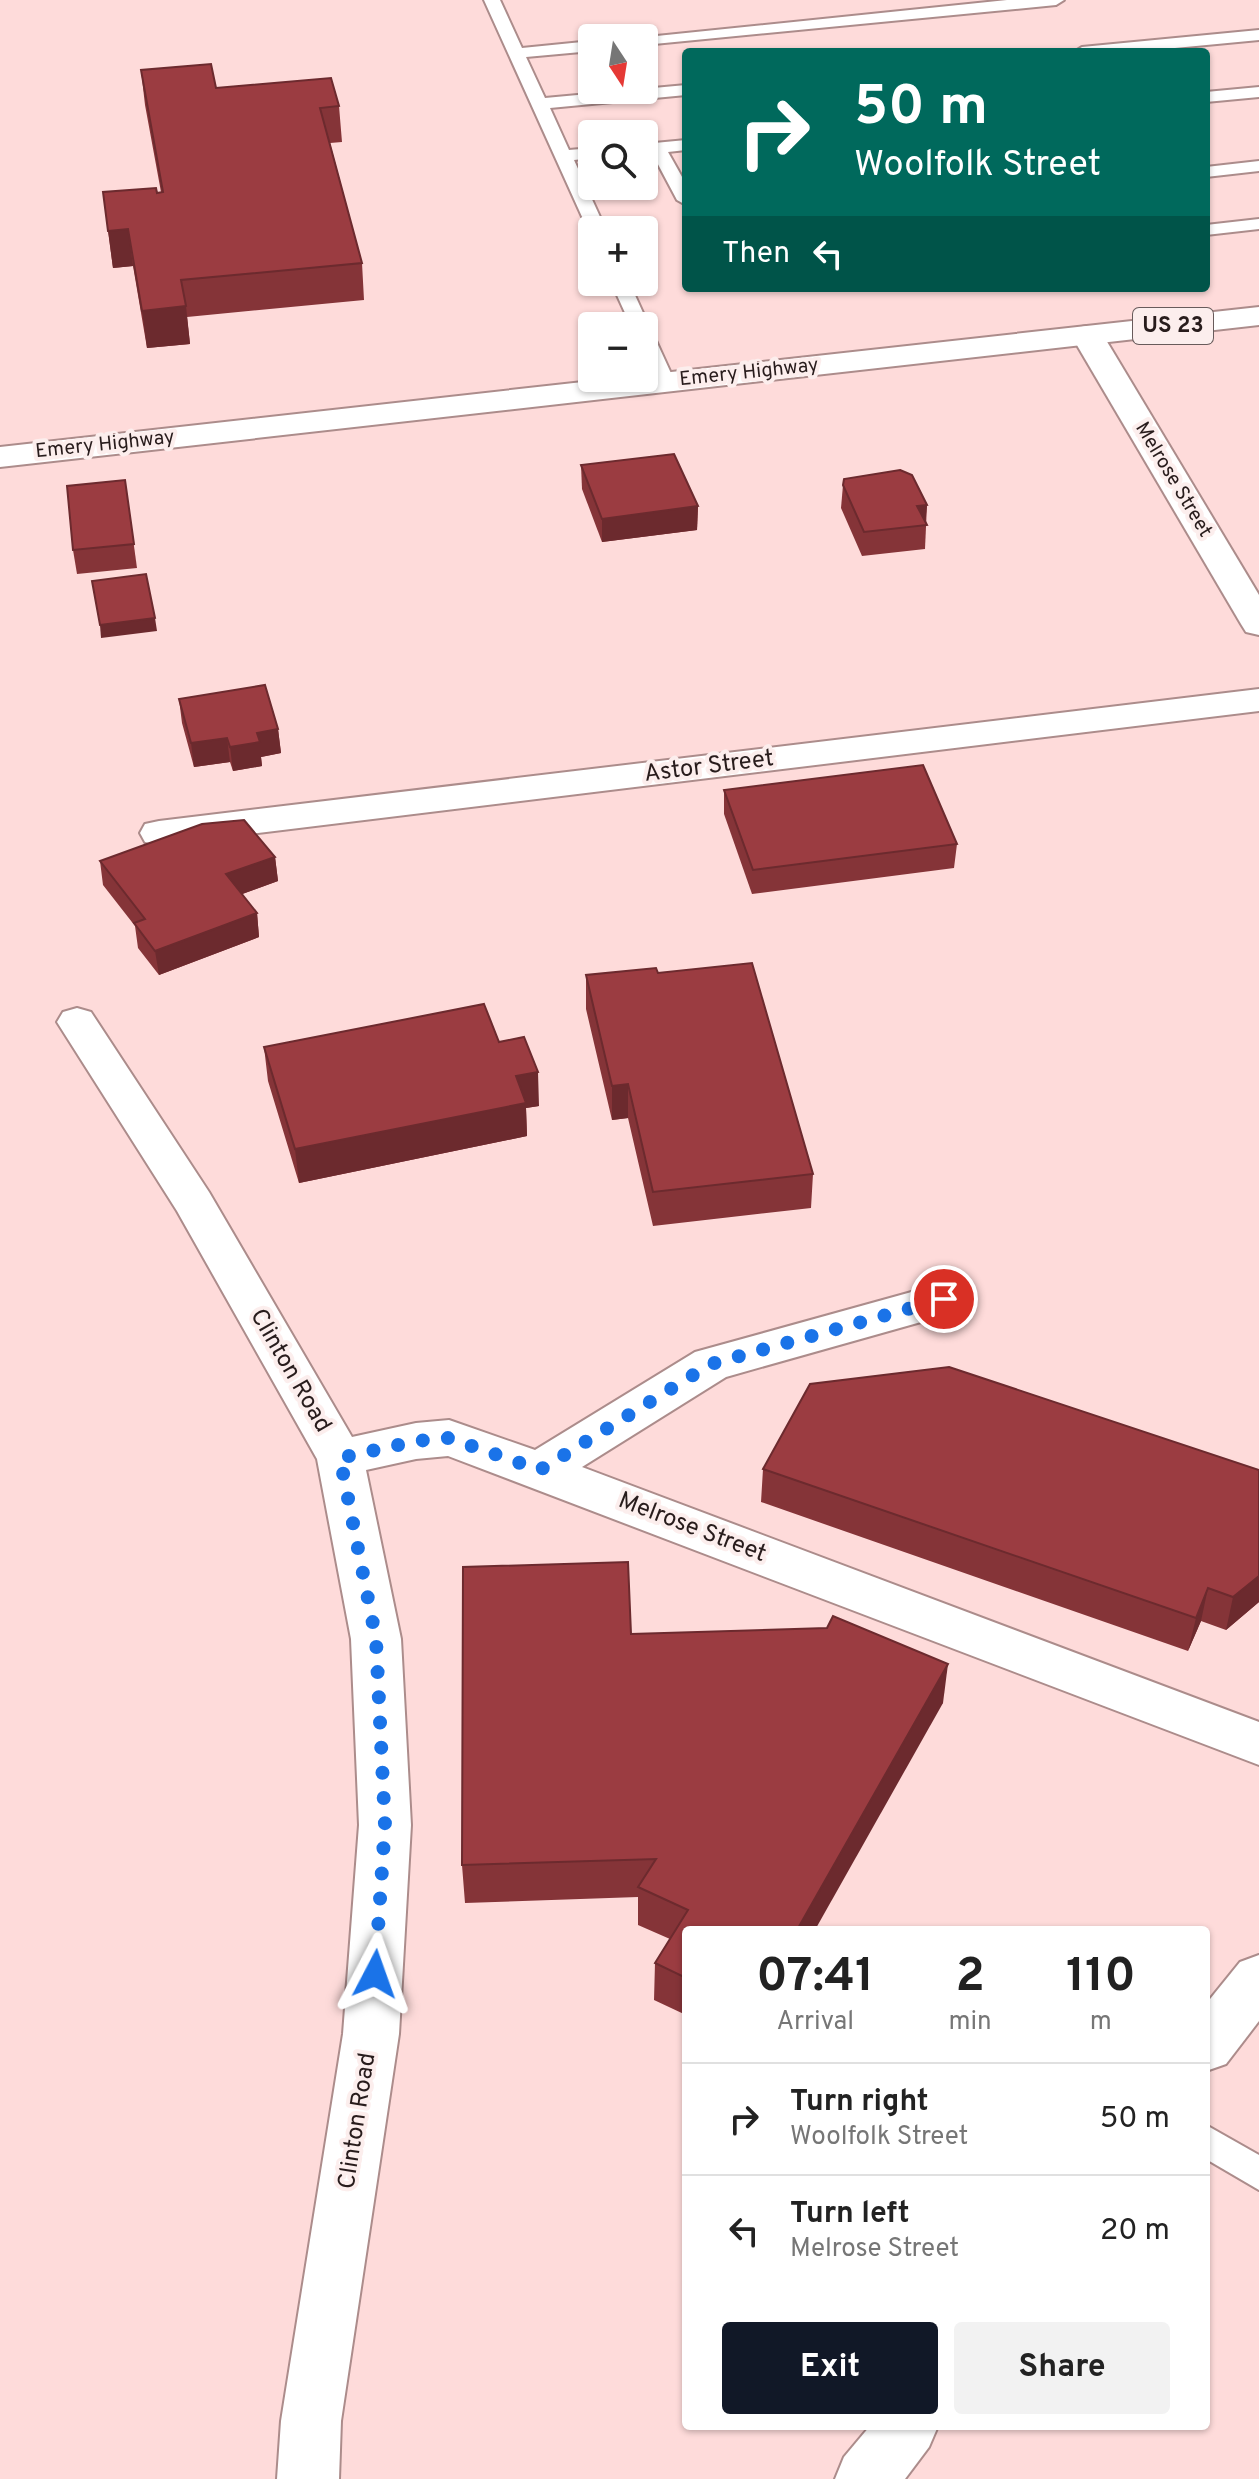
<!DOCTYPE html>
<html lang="en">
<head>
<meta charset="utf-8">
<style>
	:root { --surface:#fff; --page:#f2f2f2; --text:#222; --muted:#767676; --line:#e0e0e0; --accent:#111827 }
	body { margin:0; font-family:Overpass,sans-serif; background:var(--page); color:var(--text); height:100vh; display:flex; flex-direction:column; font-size:30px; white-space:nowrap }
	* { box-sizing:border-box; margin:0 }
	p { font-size:26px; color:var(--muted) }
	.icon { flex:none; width:44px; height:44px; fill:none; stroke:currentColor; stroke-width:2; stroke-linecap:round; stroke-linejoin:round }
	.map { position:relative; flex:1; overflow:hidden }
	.side { position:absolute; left:682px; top:1926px; width:528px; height:504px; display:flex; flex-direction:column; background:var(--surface); border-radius:8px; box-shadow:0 2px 6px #0004 }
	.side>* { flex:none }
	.guide { position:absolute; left:682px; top:48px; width:528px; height:244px; border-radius:8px; box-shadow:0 2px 6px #0004; background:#00695c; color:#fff; overflow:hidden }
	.needle { width:52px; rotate:168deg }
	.buttons { position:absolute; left:578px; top:24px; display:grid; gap:16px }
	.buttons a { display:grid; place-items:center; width:80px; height:80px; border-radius:8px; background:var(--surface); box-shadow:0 2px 6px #0004; font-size:40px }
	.pin { position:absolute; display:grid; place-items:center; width:68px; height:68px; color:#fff; margin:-34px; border:4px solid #fff; border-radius:50%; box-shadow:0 2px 8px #0007 }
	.me { position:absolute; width:88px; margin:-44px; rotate:4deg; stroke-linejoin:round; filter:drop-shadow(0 0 6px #0008) }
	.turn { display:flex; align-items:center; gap:28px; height:168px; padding:0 40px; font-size:36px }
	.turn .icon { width:104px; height:104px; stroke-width:2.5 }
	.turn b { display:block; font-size:56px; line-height:68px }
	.then { display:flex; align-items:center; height:76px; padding:0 40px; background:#0003; gap:16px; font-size:30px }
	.eta { display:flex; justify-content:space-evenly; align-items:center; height:136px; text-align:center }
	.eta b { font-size:48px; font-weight:700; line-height:56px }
	.primary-button { display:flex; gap:16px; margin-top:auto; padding:16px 40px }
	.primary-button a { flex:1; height:92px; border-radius:8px; background:var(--accent); color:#fff; font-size:32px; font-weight:700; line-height:92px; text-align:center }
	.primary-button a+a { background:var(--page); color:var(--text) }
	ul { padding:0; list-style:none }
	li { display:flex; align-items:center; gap:24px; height:112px; padding:0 40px; border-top:2px solid var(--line) }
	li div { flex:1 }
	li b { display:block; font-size:30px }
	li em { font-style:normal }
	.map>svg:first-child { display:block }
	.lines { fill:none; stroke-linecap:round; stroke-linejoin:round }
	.service-casing { stroke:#ac8c8b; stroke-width:4 }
	.minor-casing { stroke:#ac8c8b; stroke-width:4 }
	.trunk-casing { stroke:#ac8c8b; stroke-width:4 }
	.service { fill:#fff; fill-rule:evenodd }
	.minor { fill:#fff; fill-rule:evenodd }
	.trunk { fill:#fff; fill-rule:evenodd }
	.wall { fill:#853438 }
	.shaded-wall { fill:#6c2a2e }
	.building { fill:#9b3c41; stroke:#6c2a2e; stroke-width:2 }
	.route { stroke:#1a73e8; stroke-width:14; stroke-dasharray:0 25.2 }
	.labels { text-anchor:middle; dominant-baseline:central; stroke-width:8; stroke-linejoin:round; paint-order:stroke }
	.far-street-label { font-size:20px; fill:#281c1c; stroke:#fceeed }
	.shield { fill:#fceeed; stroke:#685b5b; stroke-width:2 }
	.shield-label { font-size:22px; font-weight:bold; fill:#281c1c }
	.street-label { font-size:24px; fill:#281c1c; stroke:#fceeed }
</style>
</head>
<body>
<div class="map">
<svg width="1259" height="2479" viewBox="0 0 1259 2479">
	<rect width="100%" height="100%" fill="#fedbda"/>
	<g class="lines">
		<!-- service casing -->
		<g class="service-casing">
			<g id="service">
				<path d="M484 0H500L522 48 592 41V51L526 57 545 98 686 85V95L550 108 569 150 592 148V158L574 160 606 230H592V234L588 230Z"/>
				<path d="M1007 0H1064L1056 5 644 45V38H637Z"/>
				<path d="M1259 30V40L1133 52H1074L1082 47Z"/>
				<path d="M1259 87V97L1206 102V92Z"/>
				<path d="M686 140V150L668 152 686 184V205L677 200 652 153 644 154V144Z"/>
				<path d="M1259 161V171L1206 177V167Z"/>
				<path d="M1259 219V229L1206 235V225Z"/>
				<path d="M611 282H629L649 326 647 329 653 334 675 382 673 386 666 388C644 382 644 344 644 326H631Z"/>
				<path d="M1206 2125 1259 2155V2190L1206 2159Z"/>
			</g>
		</g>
		<!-- minor casing -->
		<g class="minor-casing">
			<g id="minor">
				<path d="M1087 326 1098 328 1103 335 1259 595V635L1246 632 1241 624 1071 335 1076 328Z"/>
				<path d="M1259 689V711L159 845 145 842 140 833 145 824 159 821Z"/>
				<path d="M77 1008 91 1012 209 1192 352 1437 416 1423 449 1420 535 1450 695 1352 944 1283 960 1287 966 1299 960 1311 726 1377 582 1467 1259 1722V1765L448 1456 416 1459 366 1470 401 1639 411 1825 399 2034 341 2421 339 2479H277L281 2421 343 2034 359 1825 351 1639 317 1459 177 1211 57 1022 63 1012Z"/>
			</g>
		</g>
		<!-- trunk casing -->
		<g class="trunk-casing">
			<g id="trunk">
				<path d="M1259 307V325L0 467V447L619 378H644V375Z"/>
				<path d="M1259 1955V2021L1226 2064 1206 2071V2004L1240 1962Z"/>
				<path d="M870 2426H938L929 2447 905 2479H835L844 2457Z"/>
			</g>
		</g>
		<!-- service -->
		<use href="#service" class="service"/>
		<!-- minor -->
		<use href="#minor" class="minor"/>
		<!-- trunk -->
		<use href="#trunk" class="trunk"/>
	</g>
	<!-- wall -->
	<g class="wall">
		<path d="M141 70 216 88 339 106 342 142 330 143 362 263 364 300 187 317 190 344 147 348 133 266 113 268 103 192H161L145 105Z"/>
		<path d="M581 465 698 506 697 530 602 542 582 489Z"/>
		<path d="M125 480 137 568 77 574 73 550Z"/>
		<path d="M843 485 927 505 925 549 862 556 841 508Z"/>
		<path d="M179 699 278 729 281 753 261 757 262 766 233 771 230 762 194 767 182 723Z"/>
		<path d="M724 790 957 844 954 868 752 894 724 814Z"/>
		<path d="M275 857 278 881 242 894 257 913 259 937 159 975 138 948 135 926 103 885 100 861Z"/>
		<path d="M586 975 813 1174 811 1208 653 1226 628 1118 612 1120 586 1009Z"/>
		<path d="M499 1042 539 1106 526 1108 527 1136 299 1183 268 1081 264 1047Z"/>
		<path d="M763 1469 1259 1602 1226 1630 1201 1621 1188 1651 761 1502Z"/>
		<path d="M631 1634 943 1703 686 1930V2015L654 2000 655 1963 670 1939 638 1925V1897L465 1903 462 1865Z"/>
	</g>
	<!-- shaded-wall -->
	<g class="shaded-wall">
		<path d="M128 229 133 266 113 268 108 231Z"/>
		<path d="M186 306 190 344 147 348 142 311Z"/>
		<path d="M927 505 925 525 917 506Z"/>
		<path d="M698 506 697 530 602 542V519Z"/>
		<path d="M155 618 157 631 101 638 100 625Z"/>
		<path d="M278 729 281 753 261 757 262 766 233 771 230 747 257 733Z"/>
		<path d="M227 738 230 762 194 767 191 743Z"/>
		<path d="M275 857 278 881 229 899 226 874Z"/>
		<path d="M257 913 259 937 159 975 155 951Z"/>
		<path d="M538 1072 539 1106 526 1108 527 1136 299 1183 295 1149 516 1076Z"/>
		<path d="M628 1084V1118L612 1120V1086Z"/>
		<path d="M1259 1576V1602L1226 1630 1233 1597Z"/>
		<path d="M1208 1588 1201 1621 1188 1651 1196 1618Z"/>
		<path d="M948 1664 943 1703 815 1930H797Z"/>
	</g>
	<!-- building -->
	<g class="building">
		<path d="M211 64 216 88 331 78 339 106 320 108 362 263 181 280 186 306 142 311 128 229 108 231 103 192 156 188 157 193 163 192 141 70Z"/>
		<path d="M674 454 698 506 602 519 581 465Z"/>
		<path d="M900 470 912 475 927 505 917 506 927 525 864 532 843 485 844 479Z"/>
		<path d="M125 480 134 544 73 550 67 486Z"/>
		<path d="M146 574 155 618 100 625 92 581Z"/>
		<path d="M265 685 278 729 257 733 260 742 230 747 227 738 191 743 179 699Z"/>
		<path d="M923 765 957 844 753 870 724 790Z"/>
		<path d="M244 820 275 857 226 874 257 913 155 951 134 923 145 919 100 861 202 824Z"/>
		<path d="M752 963 813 1174 653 1192 628 1084 612 1086 586 975 656 968 658 973Z"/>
		<path d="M484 1004 499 1042 524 1037 538 1072 516 1076 526 1103 295 1149 264 1047Z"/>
		<path d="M949 1367 1259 1470V1576L1233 1597 1208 1588 1196 1618 763 1469 810 1384Z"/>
		<path d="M628 1562 631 1634 827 1628 833 1616 948 1664 797 1930H686V1978L655 1963 688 1910 638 1887 656 1859 462 1865 463 1567Z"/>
	</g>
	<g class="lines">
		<!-- route -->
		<path class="route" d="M375 1974 385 1825 376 1639 340 1458 416 1441 449 1438 540 1470 711 1364 944 1299"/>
	</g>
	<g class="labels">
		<!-- far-street labels -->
		<g class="far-street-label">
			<text transform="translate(749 373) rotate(-6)">Emery Highway</text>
			<text transform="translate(105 445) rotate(-6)">Emery Highway</text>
			<text transform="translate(1173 480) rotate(59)">Melrose Street</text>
		</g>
		<!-- shield labels -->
		<rect class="shield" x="1133" y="308" width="80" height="36" rx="6"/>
		<g class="shield-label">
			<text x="1173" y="326">US 23</text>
		</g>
		<!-- street labels -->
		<g class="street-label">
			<text transform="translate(709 767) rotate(-7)">Astor Street</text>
			<text transform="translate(290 1371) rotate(60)">Clinton Road</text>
			<text transform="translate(692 1528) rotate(21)">Melrose Street</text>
			<text transform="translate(358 2121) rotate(-81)">Clinton Road</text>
		</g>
	</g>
</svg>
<div class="buttons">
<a><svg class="needle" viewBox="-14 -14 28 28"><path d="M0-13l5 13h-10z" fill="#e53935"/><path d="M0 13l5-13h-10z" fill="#767676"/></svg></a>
<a><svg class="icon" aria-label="search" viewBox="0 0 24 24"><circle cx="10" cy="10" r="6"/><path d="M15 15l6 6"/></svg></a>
<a>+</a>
<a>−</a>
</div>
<div class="pin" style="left:944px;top:1299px;background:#d93025"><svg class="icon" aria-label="arrive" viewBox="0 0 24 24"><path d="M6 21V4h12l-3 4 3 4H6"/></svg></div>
<svg class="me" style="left:375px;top:1974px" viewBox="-20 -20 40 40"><path d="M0-17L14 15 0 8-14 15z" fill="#1a73e8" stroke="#fff" stroke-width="4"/></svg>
<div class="guide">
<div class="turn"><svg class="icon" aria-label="right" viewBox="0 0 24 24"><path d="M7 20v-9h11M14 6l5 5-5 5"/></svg><div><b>50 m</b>Woolfolk Street</div></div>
<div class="then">Then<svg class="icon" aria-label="left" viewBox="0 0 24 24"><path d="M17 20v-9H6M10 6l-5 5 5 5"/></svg></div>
</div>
<section class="side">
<div class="eta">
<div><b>07:41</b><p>Arrival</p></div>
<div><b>2</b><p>min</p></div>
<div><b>110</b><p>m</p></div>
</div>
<ul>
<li><svg class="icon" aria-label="right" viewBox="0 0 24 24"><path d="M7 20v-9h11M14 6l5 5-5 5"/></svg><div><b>Turn right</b><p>Woolfolk Street</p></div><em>50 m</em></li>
<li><svg class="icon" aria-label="left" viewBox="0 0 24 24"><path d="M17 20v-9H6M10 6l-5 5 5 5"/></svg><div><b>Turn left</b><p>Melrose Street</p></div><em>20 m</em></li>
</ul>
<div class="primary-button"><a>Exit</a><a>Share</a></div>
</section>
</div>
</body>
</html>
